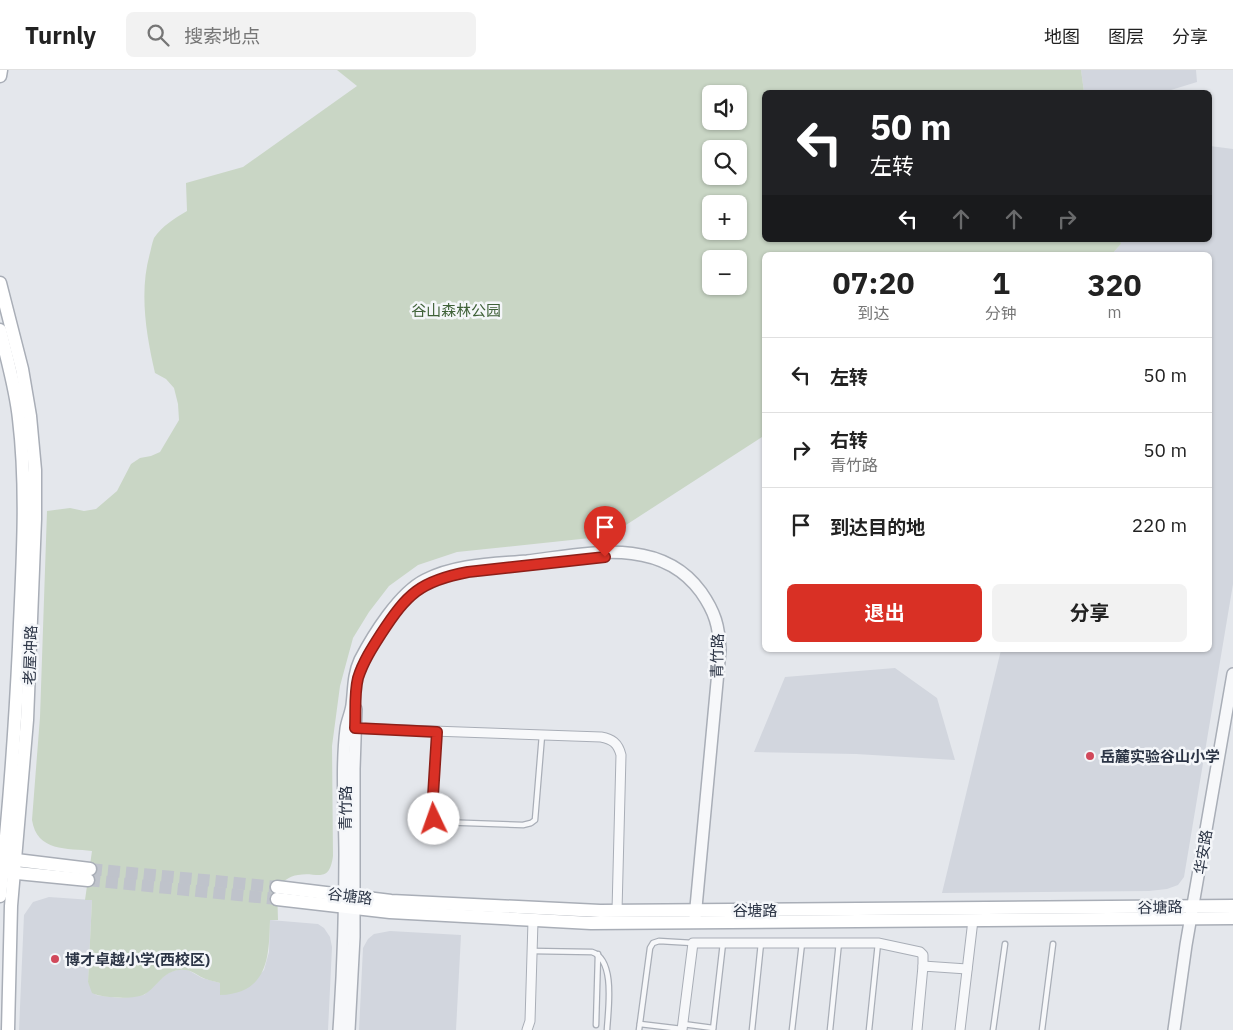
<!DOCTYPE html>
<html lang="zh">
<head>
<meta charset="utf-8">
<style>
	:root { --surface:#fff; --page:#f2f2f2; --text:#222; --muted:#767676; --line:#e0e0e0; --accent:#d93025 }
	body { margin:0; font-family:"IBM Plex Sans","Noto Sans SC",sans-serif; background:var(--page); color:var(--text); height:100vh; display:flex; flex-direction:column; font-size:19px; white-space:nowrap }
	* { box-sizing:border-box; margin:0 }
	p { font-size:16px; color:var(--muted) }
	.icon { flex:none; width:28px; height:28px; fill:none; stroke:currentColor; stroke-width:2; stroke-linecap:round; stroke-linejoin:round }
	.map { position:relative; flex:1; overflow:hidden }
	.side { position:absolute; left:762px; top:182px; width:450px; height:400px; display:flex; flex-direction:column; background:var(--surface); border-radius:8px; box-shadow:0 1px 4px #0004 }
	.side>* { flex:none }
	.banner { position:absolute; left:762px; top:20px; width:450px; height:152px; border-radius:8px; box-shadow:0 1px 4px #0004; background:#202124; color:#fff; overflow:hidden }
	.fabs { position:absolute; left:702px; top:15px; display:grid; gap:10px }
	.fabs a { display:grid; place-items:center; width:45px; height:45px; border-radius:8px; background:var(--surface); box-shadow:0 1px 4px #0004; font-size:25px }
	.pin { position:absolute; display:grid; place-items:center; width:42px; height:42px; color:#fff; margin:-51px -21px; border-radius:50% 50% 50% 0; rotate:-45deg; box-shadow:0 0 5px #0007 }
	.pin .icon { rotate:45deg }
	.me { position:absolute; width:55px; margin:-28px; rotate:357deg; stroke-linejoin:round; filter:drop-shadow(0 0 4px #0008) }
	.turn { display:flex; align-items:center; gap:18px; height:105px; padding:0 25px; font-size:22px }
	.turn .icon { width:65px; height:65px; stroke-width:2.5 }
	.turn b { display:block; font-size:35px; line-height:42px }
	.lanes { display:flex; align-items:center; height:48px; padding:0 25px; background:#0003; justify-content:center; gap:25px; direction:ltr }
	.lanes .off { opacity:.35 }
	.eta { display:flex; justify-content:space-evenly; align-items:center; height:85px; text-align:center }
	.eta b { font-size:30px; font-weight:700; line-height:35px }
	.primary-button { display:flex; gap:10px; margin-top:auto; padding:10px 25px }
	.primary-button a { flex:1; height:58px; border-radius:8px; background:var(--accent); color:#fff; font-size:20px; font-weight:700; line-height:58px; text-align:center }
	.primary-button a+a { background:var(--page); color:var(--text) }
	ul { padding:0; list-style:none }
	li { display:flex; align-items:center; gap:15px; height:75px; padding:0 25px; border-top:1px solid var(--line) }
	li div { flex:1 }
	li b { display:block; font-size:19px }
	li em { font-style:normal }
	header { display:flex; align-items:center; gap:30px; box-sizing:border-box; height:70px; padding:0 25px; background:var(--surface); border-bottom:1px solid var(--line) }
	header strong { font-size:24px }
	nav { display:flex; gap:28px; margin-inline-start:auto; font-size:18px }
	.search { width:350px; height:45px; background:var(--page); display:flex; align-items:center; gap:12px; box-sizing:border-box; padding:0 18px; border-radius:8px; color:var(--muted); font-size:19px }
	.map>svg:first-child { display:block }
	.built { fill:#d2d6de }
	.green { fill:#c9d6c5; fill-rule:evenodd }
	.lines { fill:none; stroke-linecap:round; stroke-linejoin:round }
	.secondary-tunnel { stroke:#bfc3cb; stroke-width:12; stroke-dasharray:12 6; stroke-linecap:butt }
	.service-casing { stroke:#a9aeb7; stroke-width:7 }
	.minor-casing { stroke:#a9aeb7; stroke-width:11 }
	.tertiary-casing { stroke:#a9aeb7; stroke-width:14 }
	.secondary-casing { stroke:#a9aeb7; stroke-width:15 }
	.service { stroke:#f7f8fa; stroke-width:4.5 }
	.minor { stroke:#f7f8fa; stroke-width:9 }
	.tertiary { stroke:#f7f8fa; stroke-width:11 }
	.secondary { stroke:#fff; stroke-width:12 }
	.route-casing { stroke:#8d1f18; stroke-width:12 }
	.route { stroke:#d93025; stroke-width:9 }
	.poi-dot { fill:#d1495b; stroke:#f4f6f9; stroke-width:2 }
	.labels { text-anchor:middle; dominant-baseline:central; stroke-width:5; stroke-linejoin:round; paint-order:stroke }
	.park-label { font-size:15px; fill:#3f6138; stroke:#f4f6f9 }
	.street-label { font-size:15px; fill:#2b3445; stroke:#f4f6f9 }
	.poi-label { font-size:15px; font-weight:bold; fill:#2b3445; stroke:#f4f6f9; text-anchor:start }
</style>
</head>
<body>
<header>
<strong>Turnly</strong>
<div class="search"><svg class="icon" aria-label="search" viewBox="0 0 24 24"><circle cx="10" cy="10" r="6"/><path d="M15 15l6 6"/></svg>搜索地点</div>
<nav><a>地图</a><a>图层</a><a>分享</a></nav>
</header>
<div class="map">
<svg width="1233" height="960" viewBox="0 0 1233 960">
	<rect width="100%" height="100%" fill="#e4e7ec"/>
	<!-- built -->
	<g class="built">
		<path d="M1081 0H1196L1197 12 1171 20V22H1084Z"/>
		<path d="M1210 76 1233 79V514L1184 807 1178 815 1167 819 1149 821 942 823 1001 580H1210V185H1111L1121 174 1120 170H1210Z"/>
		<path d="M895 598 937 628 955 690 856 684 754 682 785 607Z"/>
		<path d="M49 827 92 830 88 912 96 925 102 926 120 928 144 925 163 907 170 902 181 899 188 900 202 908 220 913V925L249 916 264 900 269 882 270 850 318 854 324 858 330 867 332 877 328 960H19L24 845 33 832Z"/>
		<path d="M390 861 461 865 456 960H359L363 878 368 869 374 864Z"/>
	</g>
	<!-- green -->
	<path class="green" d="M337 0H1081L1084 22H765V170H1120L1121 174 1111 185H765V365L609 466 457 482 418 495 389 516 369 542 353 568 340 616 332 676 333 786C329 815 317 801 298 805 289 806 284 811 277 817L278 850H270C269 888 268 923 220 925V913C214 911 207 910 201 907 194 903 189 899 180 900 163 901 158 916 145 924 135 930 102 928 92 923L88 912 92 830H85L92 781C67 778 37 782 32 750L40 647 47 441 70 438 84 441 96 439 117 421 131 394 140 388 151 386 160 382 179 350 178 334 174 318 166 309 155 303C146 264 139 222 150 183 151 179 152 173 154 168 162 156 175 148 187 141L186 113 243 97 357 16ZM711 24H739V51H711ZM711 79H739V106H711ZM711 134H739V161H711ZM711 189H739V216H711Z"/>
	<g class="lines">
		<!-- secondary-tunnel -->
		<g class="secondary-tunnel">
			<path d="M90 799 277 817"/>
			<path d="M88 810 277 829"/>
		</g>
		<!-- service casing -->
		<g class="service-casing">
			<g id="service">
				<path d="M437 661 432 742 434 749 438 752 523 755 531 753 535 750 542 665"/>
				<path d="M532 881 592 882C616 890 608 940 607 960"/>
				<path d="M640 954 682 959"/>
				<path d="M683 954 713 958"/>
				<path d="M596 955 598 884"/>
				<path d="M639 960 650 878 653 873 659 871 693 873"/>
				<path d="M713 960 723 873"/>
				<path d="M752 960 761 873"/>
				<path d="M792 960 802 873"/>
				<path d="M830 960 839 872"/>
				<path d="M869 960 878 873"/>
				<path d="M993 960 1005 874"/>
				<path d="M1042 960 1053 874"/>
			</g>
		</g>
		<!-- minor casing -->
		<g class="minor-casing">
			<g id="minor">
				<path d="M349 658 601 667C612 669 618 673 621 685L617 841"/>
				<path d="M527 960 530 951 533 851"/>
				<path d="M682 960 693 873H878L920 882 923 885V896"/>
				<path d="M917 960 923 896 967 899"/>
				<path d="M960 960 973 850"/>
			</g>
		</g>
		<!-- tertiary casing -->
		<g class="tertiary-casing">
			<g id="tertiary">
				<path d="M339 960C343 901 345 843 345 785 345 744 341 700 346 659 347 651 351 643 352 635 354 620 353 605 360 590 373 565 399 523 425 510 456 494 493 494 527 491 586 484 660 465 701 522 715 542 719 556 720 580L695 848"/>
				<path d="M349 960 354 867V699L356 639"/>
				<path d="M1174 960 1186 875 1233 604"/>
			</g>
		</g>
		<!-- secondary casing -->
		<g class="secondary-casing">
			<g id="secondary">
				<path d="M0 6 1 0"/>
				<path d="M0 213 22 299 30 346 35 400V449L27 650 11 836 8 960"/>
				<path d="M0 260C7 289 16 319 19 349 28 424 22 501 19 577 15 660 9 743 0 826"/>
				<path d="M8 789 90 799"/>
				<path d="M7 802 88 810"/>
				<path d="M277 817 391 831 600 841 1233 836"/>
				<path d="M277 829 390 842 591 853 1233 848"/>
			</g>
		</g>
		<!-- service -->
		<use href="#service" class="service"/>
		<!-- minor -->
		<use href="#minor" class="minor"/>
		<!-- tertiary -->
		<use href="#tertiary" class="tertiary"/>
		<!-- secondary -->
		<use href="#secondary" class="secondary"/>
	</g>
	<g class="lines">
		<!-- route casing -->
		<g class="route-casing">
			<path id="route" d="M434 749 432 742 437 662 355 658C356 643 354 624 358 608 363 592 372 578 381 564 407 524 420 511 468 502L605 487"/>
		</g>
		<!-- route -->
		<use href="#route" class="route"/>
	</g>
	<!-- markers -->
	<g class="poi-dot">
		<circle cx="1090" cy="686" r="5"/>
		<circle cx="55" cy="889" r="5"/>
	</g>
	<g class="labels">
		<!-- park labels -->
		<g class="park-label">
			<text x="456" y="240">谷山森林公园</text>
		</g>
		<!-- street labels -->
		<g class="street-label">
			<text transform="translate(30 585) rotate(-88)">老屋冲路</text>
			<text transform="translate(717 586) rotate(-89)">青竹路</text>
			<text transform="translate(345 738) rotate(-90)">青竹路</text>
			<text transform="translate(1203 782) rotate(-81)">华安路</text>
			<text transform="translate(350 826) rotate(7)">谷塘路</text>
			<text transform="translate(1160 837) rotate(-1)">谷塘路</text>
			<text x="755" y="840">谷塘路</text>
		</g>
		<!-- poi labels -->
		<g class="poi-label">
			<text x="1100" y="686">岳麓实验谷山小学</text>
			<text x="65" y="889">博才卓越小学(西校区)</text>
		</g>
	</g>
</svg>
<div class="fabs">
<a><svg class="icon" aria-label="sound" viewBox="0 0 24 24"><path d="M4 9h4l5-4v14l-5-4H4zM17 9q2 3 0 6"/></svg></a>
<a><svg class="icon" aria-label="search" viewBox="0 0 24 24"><circle cx="10" cy="10" r="6"/><path d="M15 15l6 6"/></svg></a>
<a>+</a>
<a>−</a>
</div>
<div class="pin" style="left:605px;top:487px;background:#d93025"><svg class="icon" aria-label="arrive" viewBox="0 0 24 24"><path d="M6 21V4h12l-3 4 3 4H6"/></svg></div>
<svg class="me" style="left:434px;top:749px" viewBox="-20 -20 40 40"><circle r="19" fill="#fff"/><path d="M0-13L10 11 0 6-10 11z" fill="#d93025"/></svg>
<div class="banner">
<div class="turn"><svg class="icon" aria-label="left" viewBox="0 0 24 24"><path d="M17 20v-9H6M10 6l-5 5 5 5"/></svg><div><b>50 m</b>左转</div></div>
<div class="lanes"><svg class="icon" aria-label="left" viewBox="0 0 24 24"><path d="M17 20v-9H6M10 6l-5 5 5 5"/></svg><svg class="icon off" aria-label="ahead" viewBox="0 0 24 24"><path d="M12 20V5M6 11l6-6 6 6"/></svg><svg class="icon off" aria-label="ahead" viewBox="0 0 24 24"><path d="M12 20V5M6 11l6-6 6 6"/></svg><svg class="icon off" aria-label="right" viewBox="0 0 24 24"><path d="M7 20v-9h11M14 6l5 5-5 5"/></svg></div>
</div>
<section class="side">
<div class="eta">
<div><b>07:20</b><p>到达</p></div>
<div><b>1</b><p>分钟</p></div>
<div><b>320</b><p>m</p></div>
</div>
<ul>
<li><svg class="icon" aria-label="left" viewBox="0 0 24 24"><path d="M17 20v-9H6M10 6l-5 5 5 5"/></svg><div><b>左转</b></div><em>50 m</em></li>
<li><svg class="icon" aria-label="right" viewBox="0 0 24 24"><path d="M7 20v-9h11M14 6l5 5-5 5"/></svg><div><b>右转</b><p>青竹路</p></div><em>50 m</em></li>
<li><svg class="icon" aria-label="arrive" viewBox="0 0 24 24"><path d="M6 21V4h12l-3 4 3 4H6"/></svg><div><b>到达目的地</b></div><em>220 m</em></li>
</ul>
<div class="primary-button"><a>退出</a><a>分享</a></div>
</section>
</div>
</body>
</html>
